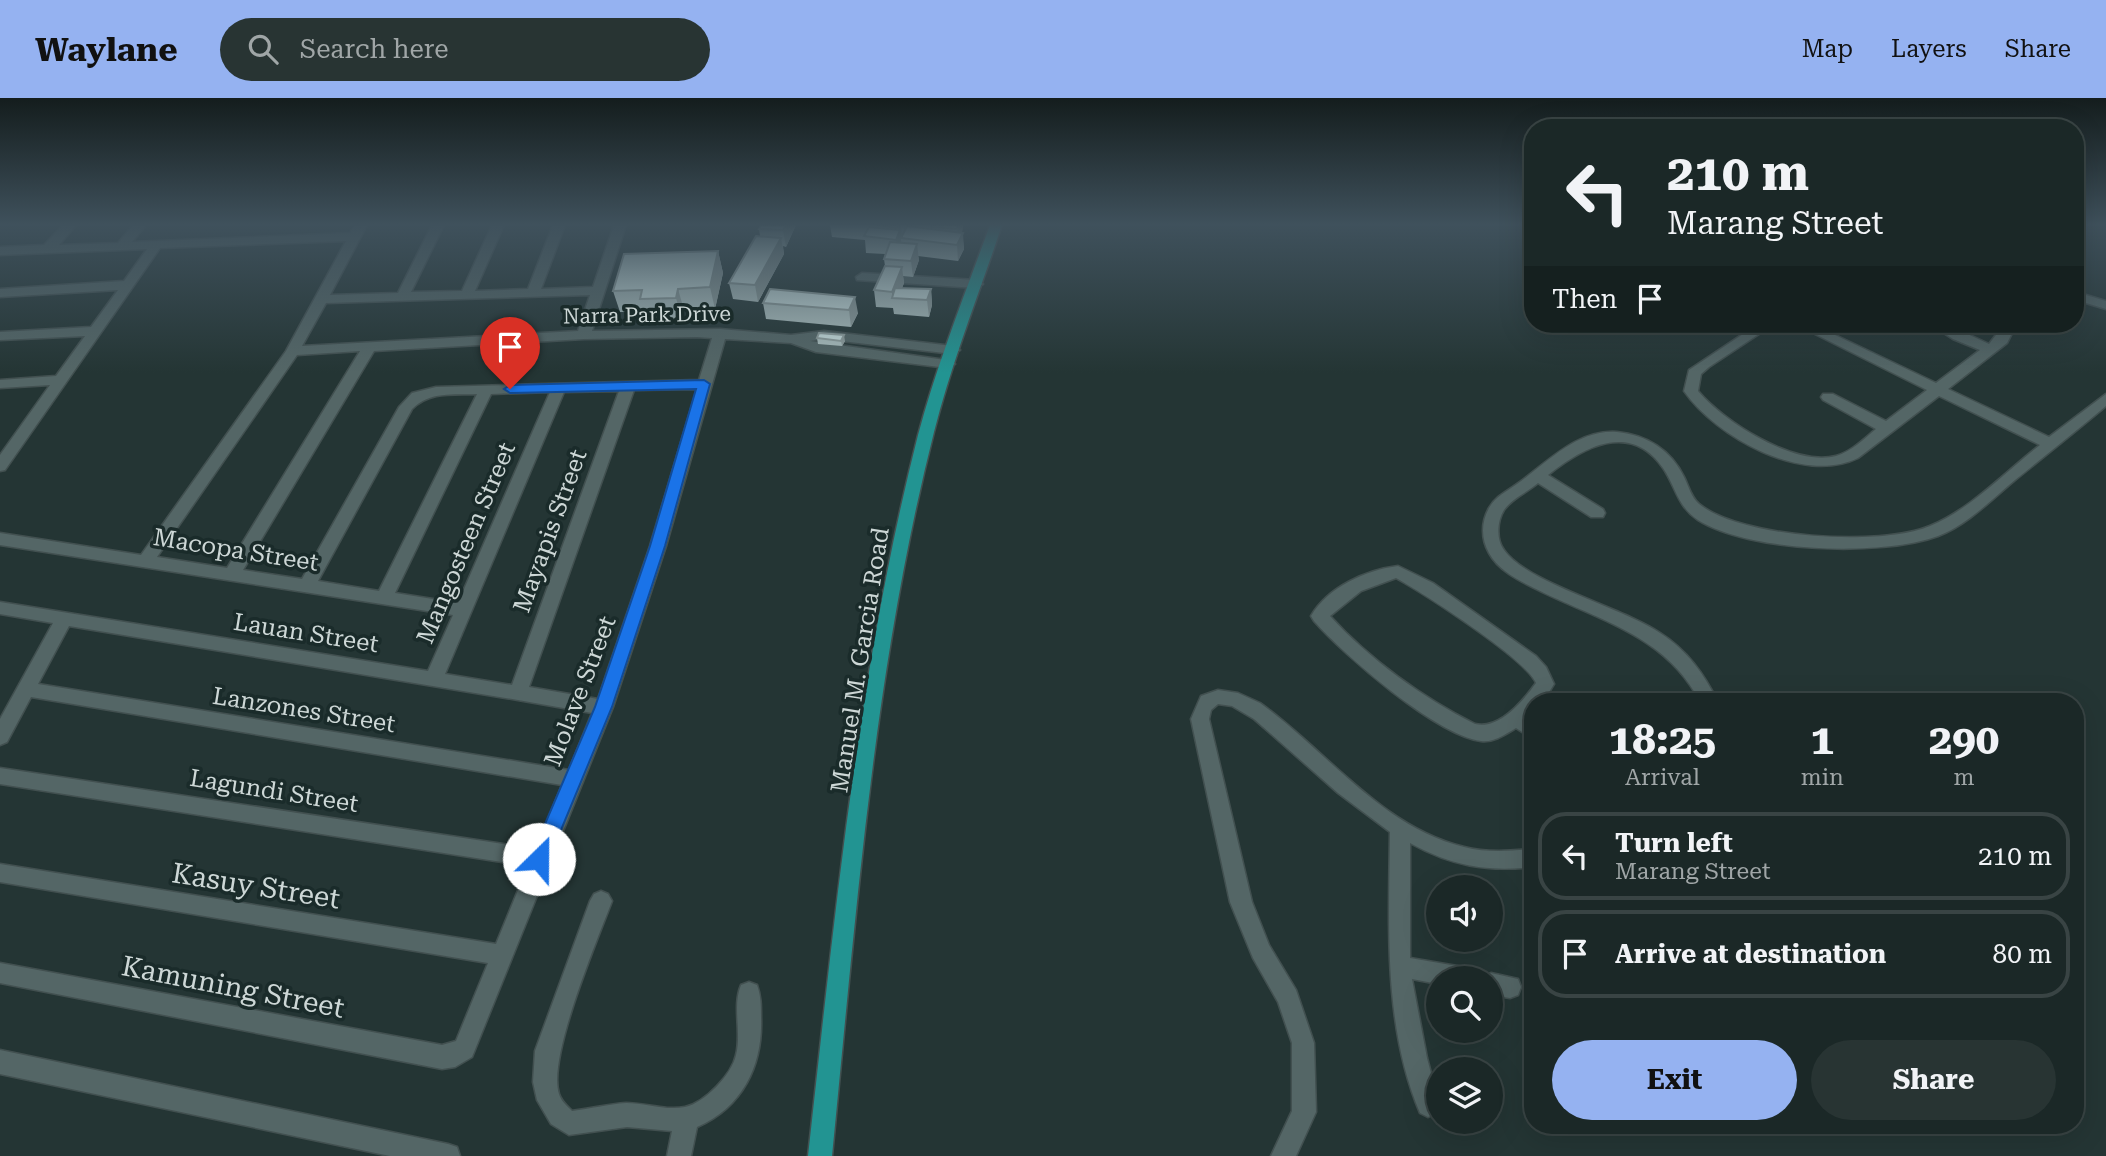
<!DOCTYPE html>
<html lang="en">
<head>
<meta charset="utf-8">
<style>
	:root { --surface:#1b2827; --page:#283433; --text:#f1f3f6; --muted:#a0a6a7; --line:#394444; --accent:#95b2f1 }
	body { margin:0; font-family:"Roboto Serif",serif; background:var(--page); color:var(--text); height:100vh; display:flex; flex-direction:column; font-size:26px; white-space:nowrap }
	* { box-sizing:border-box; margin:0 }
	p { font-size:23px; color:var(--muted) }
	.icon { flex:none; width:38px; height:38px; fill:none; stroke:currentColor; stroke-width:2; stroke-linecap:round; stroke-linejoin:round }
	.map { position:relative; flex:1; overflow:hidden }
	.details { position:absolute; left:1524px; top:595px; width:560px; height:441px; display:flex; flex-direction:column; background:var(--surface); border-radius:28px; box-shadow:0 7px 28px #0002,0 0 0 2px var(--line) }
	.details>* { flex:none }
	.top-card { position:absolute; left:1524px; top:21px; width:560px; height:214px; border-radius:28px; box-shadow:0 7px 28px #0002,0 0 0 2px var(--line); background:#1b2827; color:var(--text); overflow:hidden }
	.buttons { position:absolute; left:1426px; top:777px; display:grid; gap:14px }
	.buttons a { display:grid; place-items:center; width:77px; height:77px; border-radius:50%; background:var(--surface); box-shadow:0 7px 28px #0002,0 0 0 2px var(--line); font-size:35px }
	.pin { position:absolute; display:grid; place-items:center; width:60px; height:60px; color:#fff; margin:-72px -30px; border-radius:50% 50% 50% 0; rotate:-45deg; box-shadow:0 0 7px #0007 }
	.pin .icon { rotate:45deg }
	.me { position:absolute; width:77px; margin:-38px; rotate:23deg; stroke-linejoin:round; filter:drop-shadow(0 0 5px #0008) }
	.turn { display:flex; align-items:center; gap:24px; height:147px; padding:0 28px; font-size:32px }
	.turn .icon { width:91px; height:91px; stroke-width:2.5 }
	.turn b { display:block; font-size:49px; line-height:60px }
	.then { display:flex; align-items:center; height:66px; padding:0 28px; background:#0003; gap:14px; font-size:26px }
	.eta { display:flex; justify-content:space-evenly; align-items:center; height:119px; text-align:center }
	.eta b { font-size:42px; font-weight:700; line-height:49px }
	.button { display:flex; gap:14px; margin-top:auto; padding:14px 28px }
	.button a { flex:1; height:80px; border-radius:42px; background:var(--accent); color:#111; font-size:28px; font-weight:700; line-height:80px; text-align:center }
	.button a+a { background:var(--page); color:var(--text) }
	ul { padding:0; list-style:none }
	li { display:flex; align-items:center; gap:21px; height:88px; margin:0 14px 10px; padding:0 14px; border:4px solid var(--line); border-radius:28px }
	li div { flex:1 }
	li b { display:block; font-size:26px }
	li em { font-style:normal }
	header { display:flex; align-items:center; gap:42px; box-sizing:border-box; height:98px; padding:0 35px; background:var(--accent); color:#111 }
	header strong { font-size:33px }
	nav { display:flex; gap:38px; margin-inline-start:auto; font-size:24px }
	.search { width:490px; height:63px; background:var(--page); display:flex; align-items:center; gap:18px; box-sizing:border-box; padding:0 24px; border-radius:38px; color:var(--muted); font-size:26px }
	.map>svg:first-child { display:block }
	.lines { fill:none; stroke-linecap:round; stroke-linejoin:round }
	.minor-casing { stroke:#425050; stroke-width:3 }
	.major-casing { stroke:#425050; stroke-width:3 }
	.minor { fill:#546666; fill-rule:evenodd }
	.major { fill:#229492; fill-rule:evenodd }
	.wall { fill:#afc2c1 }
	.shaded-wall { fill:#8f9e9d }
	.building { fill:#cce1e0; stroke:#8f9e9d; stroke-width:2 }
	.route { fill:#1a73e8; stroke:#114b97; stroke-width:2 }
	.labels { text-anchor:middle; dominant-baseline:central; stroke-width:7; stroke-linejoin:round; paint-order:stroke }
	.far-street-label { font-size:21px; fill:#cdd7d6; stroke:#1a2b2a }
	.street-label { font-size:24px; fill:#cdd7d6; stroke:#1a2b2a }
	.near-street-label { font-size:28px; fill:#cdd7d6; stroke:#1a2b2a }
</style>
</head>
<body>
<header>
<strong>Waylane</strong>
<div class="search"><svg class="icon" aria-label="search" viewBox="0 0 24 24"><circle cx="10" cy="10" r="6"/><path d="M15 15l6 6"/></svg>Search here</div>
<nav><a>Map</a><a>Layers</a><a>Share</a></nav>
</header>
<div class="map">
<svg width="2106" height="1058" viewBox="0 0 2106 1058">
	<rect width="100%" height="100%" fill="#243534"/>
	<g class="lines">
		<!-- minor casing -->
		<g class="minor-casing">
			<g id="minor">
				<path d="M63 127H76L59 147 118 145 133 127H146L132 144 350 135 355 127H367L330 197 398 195 432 127H444L411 194 462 193 492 127H504L475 193 528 191 553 127H565L541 191 593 189 614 127H626L592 233 720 231 791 237 824 233 953 248 960 252 953 256 824 241 810 243 953 263 955 266 948 270 816 254 791 245 725 241 666 448 613 609 472 959 455 969 442 971 0 885V865L442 947 456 943 488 865 0 784V766L496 846 528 768 0 686V670L536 751 562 687 31 599 7 644 0 647V621L53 525 0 516V504L428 573 453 517 0 447V435L141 457 286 253 346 143 160 150 5 372 0 373V357L50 287 0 290V282L56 278 85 238 0 242V234L91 229 118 192 0 199V191L124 183 147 151 0 157V149L44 147ZM590 197 578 233 302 248 326 205ZM697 239 712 240 699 282 436 289 412 295 399 309 302 481 243 472 374 253 584 241ZM360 253 227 470 157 459 297 257ZM697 291 650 448 598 601 529 589 634 292ZM619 293 512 587 445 576 564 294ZM550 294 458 505 395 495 491 296ZM477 296 379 493 318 483 412 311C430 293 453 297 477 296ZM69 528 518 602 592 615 569 672 38 586Z"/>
				<path d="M862 175 976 182 983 186 976 190 857 182 856 179Z"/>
				<path d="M2076 194 2106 203V211L2076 202Z"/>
				<path d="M1758 226H1774L1709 269 1701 276 1698 293C1723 323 1794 369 1836 358 1851 354 1865 340 1876 331L1823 302 1821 299 1823 296H1833L1886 323 1927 292 1795 226H1812L1936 285 1980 252 1953 241 1930 226H1946L1989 246 1999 233 1994 226H2008L2013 233 2007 245 1948 291 2049 339 2106 296V308C2076 333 2046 357 2015 382 1991 402 1967 427 1938 438 1881 459 1749 454 1698 422 1677 408 1676 389 1663 370 1630 322 1582 350 1548 377L1603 411 1605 415 1603 419H1591L1538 385C1528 394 1512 400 1504 412 1497 423 1496 442 1504 452 1528 486 1622 509 1660 535 1687 552 1704 576 1718 604H1700C1667 537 1595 521 1534 490 1518 482 1498 472 1489 455 1481 441 1481 424 1489 410 1496 398 1506 394 1517 386 1547 365 1577 331 1617 334 1647 337 1671 352 1684 379 1689 389 1691 399 1699 406 1740 440 1881 449 1930 428 1971 411 2005 374 2040 347L1939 298 1858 360C1803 387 1716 339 1684 293L1689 272Z"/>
				<path d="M1398 468 1433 485 1536 558 1546 569 1554 586 1543 604H1533V615L1529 619 1533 622V641L1516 630C1506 636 1493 645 1481 643 1436 637 1344 557 1314 523L1311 518C1328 489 1366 472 1398 468ZM1396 480C1423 495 1526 561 1536 585 1523 603 1499 632 1475 626 1423 600 1369 561 1330 518L1361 493Z"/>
				<path d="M1218 592 1238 595 1260 605C1326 652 1381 729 1464 749 1487 755 1510 753 1533 751V769C1486 774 1452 768 1410 745V860L1463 869 1471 873 1474 880H1438V886L1412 881 1427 960 1438 1002 1436 1015 1428 1019 1420 1015C1383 928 1389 827 1390 734L1338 695 1254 621 1232 608 1218 606 1211 612 1209 621 1252 804 1269 847 1296 892 1314 945 1316 1014 1296 1058H1271L1292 1013V945L1278 904 1253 860 1230 804 1191 621 1201 598Z"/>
				<path d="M601 793 608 796 612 803C597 843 547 960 559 996 561 1003 567 1008 572 1013 590 1011 608 1006 626 1005 645 1005 666 1013 685 1009 705 1005 732 976 736 957 742 935 732 908 741 887L749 884 757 887C761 898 761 908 761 919 763 967 743 1009 697 1029L691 1058H667L672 1033 627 1029 569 1037 551 1026 537 1002 533 984 535 953 590 803 594 796Z"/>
				<path d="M1491 875 1518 881 1521 889 1518 897 1510 900 1491 897V880H1482Z"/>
				<path d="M0 952 448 1046 457 1049 460 1058H390L0 976Z"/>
			</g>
		</g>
		<!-- major casing -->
		<g class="major-casing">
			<path id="major" d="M990 127H1002C979 196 952 263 934 334 874 570 856 816 832 1058H808C835 817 858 573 918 337 937 266 965 196 990 127Z"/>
		</g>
		<!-- minor -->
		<use href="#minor" class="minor"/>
		<!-- major -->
		<use href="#major" class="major"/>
	</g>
	<!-- wall -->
	<g class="wall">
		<path d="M761 127H796L786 149 783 148 784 156 758 204 733 201 729 185 760 138 759 131Z"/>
		<path d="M830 127H963L962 134 964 151 958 163 918 158 919 162 913 179 903 178 904 185 902 190 931 191 932 207 929 219 894 216 893 210 876 209 874 192 885 168 884 161 885 156 866 155 865 142 832 139Z"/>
		<path d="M718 153 723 175 715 211 684 212 682 221 646 223 643 214H620L613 193Z"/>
		<path d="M770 191 858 215 851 229 766 221 763 205Z"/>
		<path d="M817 240 845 243 842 248 818 246Z"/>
	</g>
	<!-- shaded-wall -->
	<g class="shaded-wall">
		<path d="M786 127H796L786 149 783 132Z"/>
		<path d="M898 127H901L902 139 901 141 902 149 897 158 896 142 897 139 896 130Z"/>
		<path d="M958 127H963V130L960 141 963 135 964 151 958 163 957 147 958 145 957 131Z"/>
		<path d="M781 140 784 156 758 204 755 187Z"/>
		<path d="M917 146 919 162 913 179 911 163Z"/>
		<path d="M718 153 723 175 715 211 710 189Z"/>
		<path d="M902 169 904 185 898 200H892V194Z"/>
		<path d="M678 191 684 212 682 221 676 200Z"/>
		<path d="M931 191 932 207 929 219 927 202Z"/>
		<path d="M855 199 858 215 851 229 849 212Z"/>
		<path d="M844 237 845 243 842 248 841 243Z"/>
	</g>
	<!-- building -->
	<g class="building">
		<path d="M761 127H786L783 132 759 131Z"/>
		<path d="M877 127H898L896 130Z"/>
		<path d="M932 127H958L957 131 931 129Z"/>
		<path d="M907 128 963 135 957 147 901 140Z"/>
		<path d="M869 129 900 132 896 142 864 138Z"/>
		<path d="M756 138 781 140 755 187 729 185Z"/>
		<path d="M890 144 917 146 911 163 884 161Z"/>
		<path d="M718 153 710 189 678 191 676 200 640 201 642 192 613 193 624 156Z"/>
		<path d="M885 168 902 169 892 194 874 192Z"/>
		<path d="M895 190 931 191 927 202 892 200Z"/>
		<path d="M770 191 855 199 849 212 763 205Z"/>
		<path d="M819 235 844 237 841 243 817 240Z"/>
	</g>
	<!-- sky -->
	<linearGradient id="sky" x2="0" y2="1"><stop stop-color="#141d1d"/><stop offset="0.46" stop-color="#3f515c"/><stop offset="1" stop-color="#3f515c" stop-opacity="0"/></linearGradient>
	<rect width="2106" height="275" fill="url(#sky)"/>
	<!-- route -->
	<path class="route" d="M704 282 710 286 665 448 612 609 549 761 546 767 539 770 533 767 530 761 595 609 650 448 696 291 510 295 504 291 510 287Z"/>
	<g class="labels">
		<!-- far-street labels -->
		<g class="far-street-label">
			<text transform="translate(647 217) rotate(-1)">Narra Park Drive</text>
		</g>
		<!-- street labels -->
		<g class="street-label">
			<text transform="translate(550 433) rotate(-70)">Mayapis Street</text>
			<text transform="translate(466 445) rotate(-67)">Mangosteen Street</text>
			<text transform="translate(236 452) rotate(9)">Macopa Street</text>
			<text transform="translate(306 535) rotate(9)">Lauan Street</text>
			<text transform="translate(860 562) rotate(-81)">Manuel M. Garcia Road</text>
			<text transform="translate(580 593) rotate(-69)">Molave Street</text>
			<text transform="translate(304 612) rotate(9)">Lanzones Street</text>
			<text transform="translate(274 693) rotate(9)">Lagundi Street</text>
		</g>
		<!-- near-street labels -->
		<g class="near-street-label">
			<text transform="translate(256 788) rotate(9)">Kasuy Street</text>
			<text transform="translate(233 889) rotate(11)">Kamuning Street</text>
		</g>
	</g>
</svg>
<div class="buttons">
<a><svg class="icon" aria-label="sound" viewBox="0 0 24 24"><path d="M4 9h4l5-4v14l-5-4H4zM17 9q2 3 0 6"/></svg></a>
<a><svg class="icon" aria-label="search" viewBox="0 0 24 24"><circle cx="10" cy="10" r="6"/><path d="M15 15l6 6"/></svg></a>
<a><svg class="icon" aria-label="layers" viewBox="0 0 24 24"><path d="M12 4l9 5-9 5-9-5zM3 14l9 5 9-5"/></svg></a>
</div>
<div class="pin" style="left:510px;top:291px;background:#d93025"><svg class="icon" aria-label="arrive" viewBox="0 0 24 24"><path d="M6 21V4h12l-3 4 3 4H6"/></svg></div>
<svg class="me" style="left:539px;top:761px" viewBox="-20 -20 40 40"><circle r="19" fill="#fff"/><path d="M0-13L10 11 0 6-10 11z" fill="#1a73e8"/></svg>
<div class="top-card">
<div class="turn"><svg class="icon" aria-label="left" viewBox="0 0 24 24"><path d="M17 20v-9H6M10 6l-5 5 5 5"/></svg><div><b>210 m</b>Marang Street</div></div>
<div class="then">Then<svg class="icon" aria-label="arrive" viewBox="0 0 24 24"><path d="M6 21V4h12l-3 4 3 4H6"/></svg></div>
</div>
<section class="details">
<div class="eta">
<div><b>18:25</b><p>Arrival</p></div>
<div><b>1</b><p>min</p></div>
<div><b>290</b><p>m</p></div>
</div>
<ul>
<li><svg class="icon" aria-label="left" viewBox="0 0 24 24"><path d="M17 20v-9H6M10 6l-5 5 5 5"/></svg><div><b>Turn left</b><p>Marang Street</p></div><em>210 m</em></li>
<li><svg class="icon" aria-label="arrive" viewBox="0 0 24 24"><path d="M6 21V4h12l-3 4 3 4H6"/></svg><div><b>Arrive at destination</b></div><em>80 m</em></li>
</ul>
<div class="button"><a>Exit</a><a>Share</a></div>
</section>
</div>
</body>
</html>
